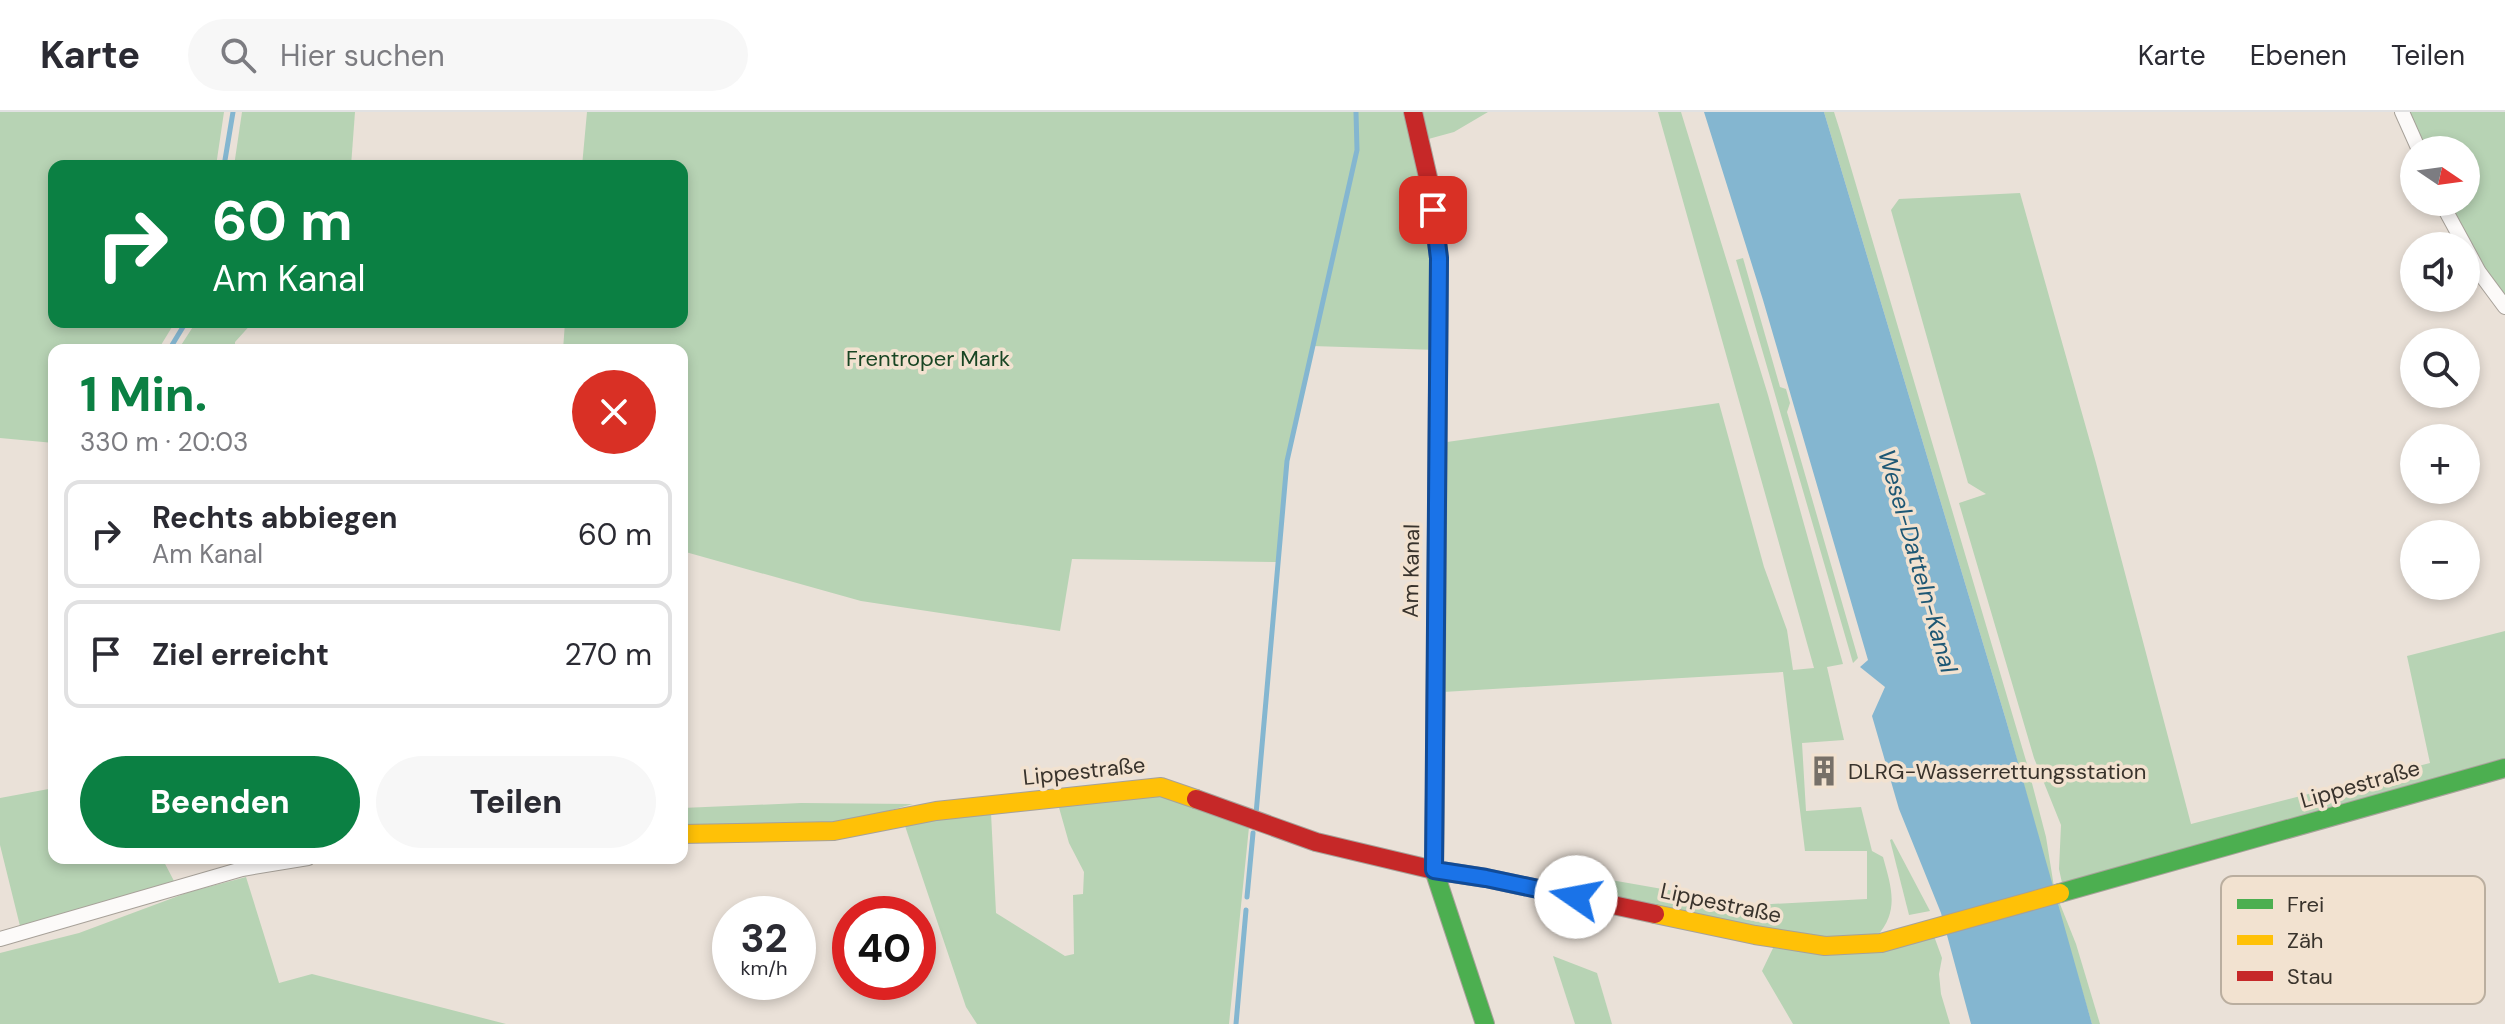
<!DOCTYPE html>
<html lang="de">
<head>
<meta charset="utf-8">
<style>
	:root { --surface:#fff; --page:#f7f7f7; --text:#2b2b33; --muted:#7c7c81; --line:#e1e1e2; --accent:#0b8043 }
	body { margin:0; font-family:"DM Sans",sans-serif; background:var(--page); color:var(--text); height:100vh; display:flex; flex-direction:column; font-size:30px; white-space:nowrap }
	* { box-sizing:border-box; margin:0 }
	p { font-size:26px; color:var(--muted) }
	.icon { flex:none; width:44px; height:44px; fill:none; stroke:currentColor; stroke-width:2; stroke-linecap:round; stroke-linejoin:round }
	.map { position:relative; flex:1; overflow:hidden }
	.drawer { position:absolute; left:48px; top:232px; width:640px; height:520px; display:flex; flex-direction:column; background:var(--surface); border-radius:16px; box-shadow:0 4px 12px #0003 }
	.drawer>* { flex:none }
	.banner { position:absolute; left:48px; top:48px; width:640px; height:168px; border-radius:16px; box-shadow:0 4px 12px #0003; background:#0b8043; color:#fff; overflow:hidden }
	.needle { width:52px; rotate:103deg }
	.tools { position:absolute; left:2400px; top:24px; display:grid; gap:16px }
	.tools a { display:grid; place-items:center; width:80px; height:80px; border-radius:50%; background:var(--surface); box-shadow:0 4px 12px #0003; font-size:40px }
	.speed { position:absolute; left:712px; top:784px; display:flex; gap:16px; font-size:40px; font-weight:700; text-align:center }
	.speed>* { display:grid; place-content:center; width:104px; height:104px; border-radius:50%; background:var(--surface); box-shadow:0 4px 12px #0003; line-height:1 }
	.speed small { font-size:20px; font-weight:400 }
	.speed .limit { border:12px solid #d22; background:#fff; color:#111 }
	.pin { position:absolute; display:grid; place-items:center; width:68px; height:68px; color:#fff; margin:-34px; border-radius:16px; box-shadow:0 4px 12px #0006 }
	.me { position:absolute; width:88px; margin:-44px; rotate:282deg; stroke-linejoin:round; filter:drop-shadow(0 0 6px #0008) }
	.turn { display:flex; align-items:center; gap:28px; height:168px; padding:0 32px; font-size:36px }
	.turn .icon { width:104px; height:104px; stroke-width:2.5 }
	.turn b { display:block; font-size:56px; line-height:68px }
	.round { display:grid; place-items:center; flex:none; width:84px; height:84px; border-radius:42px; background:var(--page) }
	.head { display:flex; align-items:center; justify-content:space-between; height:136px; padding:0 32px }
	h1 { font-size:48px; font-weight:800; line-height:60px; color:var(--accent) }
	.action { display:flex; gap:16px; margin-top:auto; padding:16px 32px }
	.action a { flex:1; height:92px; border-radius:48px; background:var(--accent); color:#fff; font-size:32px; font-weight:800; line-height:92px; text-align:center }
	.action a+a { background:var(--page); color:var(--text) }
	ul { padding:0; list-style:none }
	li { display:flex; align-items:center; gap:24px; height:108px; margin:0 16px 12px; padding:0 16px; border:4px solid var(--line); border-radius:16px }
	li div { flex:1 }
	li b { display:block; font-size:30px }
	li em { font-style:normal }
	header { display:flex; align-items:center; gap:48px; box-sizing:border-box; height:112px; padding:0 40px; background:var(--surface); border-bottom:2px solid var(--line) }
	header strong { font-size:38px }
	nav { display:flex; gap:44px; margin-inline-start:auto; font-size:28px }
	.search { width:560px; height:72px; background:var(--page); display:flex; align-items:center; gap:20px; box-sizing:border-box; padding:0 28px; border-radius:44px; color:var(--muted); font-size:30px }
	.map>svg:first-child { display:block }
	.green { fill:#b7d3b4 }
	.water { fill:#84b6d0 }
	.lines { fill:none; stroke-linecap:round; stroke-linejoin:round }
	.stream { stroke:#84b6d0; stroke-width:5 }
	.street-casing { stroke:#a7a199; stroke-width:16 }
	.fast-casing { stroke:#a7a199; stroke-width:20 }
	.slow-casing { stroke:#a7a199; stroke-width:20 }
	.jam-casing { stroke:#a7a199; stroke-width:20 }
	.street { stroke:#fcfaf9; stroke-width:14 }
	.fast { stroke:#4caf50; stroke-width:18 }
	.slow { stroke:#ffc107; stroke-width:18 }
	.jam { stroke:#c62828; stroke-width:18 }
	.route-casing { stroke:#114b97; stroke-width:20 }
	.route { stroke:#1a73e8; stroke-width:14 }
	.labels { text-anchor:middle; dominant-baseline:central; stroke-width:7; stroke-linejoin:round; paint-order:stroke }
	.park-label { font-size:22px; fill:#184523; stroke:#f2e2d0 }
	.street-label { font-size:22px; fill:#39332c; stroke:#f2e2d0 }
	.poi-label { font-size:22px; fill:#39332c; stroke:#f2e2d0; text-anchor:start }
	.water-label { font-size:24px; font-style:italic; fill:#1d5774; stroke:#f2e2d0 }
	.key { fill:#f2e2d0; stroke:#baae9f; stroke-width:2 }
	.key-label { font-size:22px; fill:#39332c }
</style>
</head>
<body>
<header>
<strong>Karte</strong>
<div class="search"><svg class="icon" aria-label="search" viewBox="0 0 24 24"><circle cx="10" cy="10" r="6"/><path d="M15 15l6 6"/></svg>Hier suchen</div>
<nav><a>Karte</a><a>Ebenen</a><a>Teilen</a></nav>
</header>
<div class="map">
<svg width="2505" height="912" viewBox="0 0 2505 912">
	<rect width="100%" height="100%" fill="#eae1d8"/>
	<!-- green -->
	<g class="green">
		<path d="M0 0H224L216 54H54V210H175L158 238H54V331L0 326Z"/>
		<path d="M242 0H355L351 54H234Z"/>
		<path d="M587 0H1488L1454 20 1421 29 1437 238 1312 234 1287 349 1277 450 1072 447 1060 519 861 489 682 439V238H563L565 210H682V54H582Z"/>
		<path d="M1658 0H1681L1768 283 1843 552 1827 555 1844 628 1802 631 1806 699 1861 695 1872 739 1883 745C1891 774 1900 799 1877 824L1816 828 1581 779 1551 769 1588 764 1754 793 1867 787V739H1805L1783 560 1443 580 1447 330 1719 291 1764 455 1787 518 1793 558 1814 556Z"/>
		<path d="M1824 0H1834L1841 22 2027 652 2046 725 2054 775H2052L2006 608Z"/>
		<path d="M2408 0H2505V186L2475 142 2447 90H2466V38H2424Z"/>
		<path d="M2020 81 2096 351 2191 712 2430 651 2407 544 2505 519V646L2086 767 2062 771 2059 757 2061 713 2034 646 1959 391 1986 382 1968 371 1891 98 1899 87Z"/>
		<path d="M1743 146 1780 275 1786 277 1790 291 1787 300 1858 546 1853 551 1736 148Z"/>
		<path d="M196 210H253L235 230V237L178 238Z"/>
		<path d="M54 676V746H162L174 769 20 814 0 733V686Z"/>
		<path d="M1153 683 1166 685 1249 715 1229 912H977L966 895 903 708 991 701 996 801 1065 844 1074 842 1073 783 1083 782 1084 760 1069 731 1058 692Z"/>
		<path d="M801 691 913 692 844 711 682 714V696Z"/>
		<path d="M1892 727 1930 799 1909 803 1890 728Z"/>
		<path d="M246 765 279 871 312 862 506 912H0V841L79 821 189 780Z"/>
		<path d="M2058 787 2076 832 2100 912H2092L2055 788Z"/>
		<path d="M1934 824 1942 846 1939 862 1941 882 1950 912H1793L1762 859 1774 834Z"/>
		<path d="M1553 844 1597 861 1612 912H1575Z"/>
	</g>
	<!-- water -->
	<path class="water" d="M1704 0H1824L2006 608 2092 912H1971L1941 801 1899 697 1872 604 1885 575 1860 555 1868 548 1763 188Z"/>
	<g class="lines">
		<!-- stream -->
		<g class="stream">
			<path d="M224 54 233 0"/>
			<path d="M169 238 186 210"/>
			<path d="M1256 702 1287 349 1357 38 1356 0"/>
			<path d="M1247 785 1253 721"/>
			<path d="M1236 912 1246 798"/>
		</g>
		<!-- street casing -->
		<g class="street-casing">
			<g id="street">
				<path d="M2402 0 2419 38"/>
				<path d="M2441 90 2465 134"/>
				<path d="M2466 136 2479 160 2505 195"/>
				<path d="M0 827 242 757 308 746"/>
			</g>
		</g>
		<!-- fast casing -->
		<g class="fast-casing">
			<g id="fast">
				<path d="M1435 683 1434 758 1485 912"/>
				<path d="M2060 781 2505 656"/>
			</g>
		</g>
		<!-- slow casing -->
		<g class="slow-casing">
			<g id="slow">
				<path d="M682 722 834 719 936 699 1161 675 1196 687"/>
				<path d="M1655 802 1755 823 1825 834 1881 831 2060 781"/>
			</g>
		</g>
		<!-- jam casing -->
		<g class="jam-casing">
			<g id="jam">
				<path d="M1413 0 1430 74 1439 146 1435 683"/>
				<path d="M1196 687 1316 730 1434 758 1486 766 1655 802"/>
			</g>
		</g>
		<!-- street -->
		<use href="#street" class="street"/>
		<!-- fast -->
		<use href="#fast" class="fast"/>
		<!-- slow -->
		<use href="#slow" class="slow"/>
		<!-- jam -->
		<use href="#jam" class="jam"/>
	</g>
	<g class="lines">
		<!-- route casing -->
		<g class="route-casing">
			<path id="route" d="M1433 98 1439 146 1434 758 1486 766 1576 785"/>
		</g>
		<!-- route -->
		<use href="#route" class="route"/>
	</g>
	<!-- icons -->
	<defs>
		<g id="building-bare" transform="scale(2.4)"><path d="M-4-6H4V6H1V3H-1V6H-4ZM-2.5-4.3h1.7v1.8h-1.7ZM.8-4.3h1.7v1.8H.8ZM-2.5-1h1.7V.8h-1.7ZM.8-1h1.7V.8H.8Z" fill="#777068" stroke="#f2e2d0" stroke-width="2.5" paint-order="stroke"/></g>
	</defs>
	<g fill-rule="evenodd">
		<use href="#building-bare" x="1824" y="659"/>
	</g>
	<g class="labels">
		<!-- park labels -->
		<g class="park-label">
			<text x="928" y="246">Frentroper Mark</text>
		</g>
		<!-- street labels -->
		<g class="street-label">
			<text transform="translate(1411 459) rotate(-89)">Am Kanal</text>
			<text transform="translate(1084 659) rotate(-6)">Lippestraße</text>
			<text transform="translate(2360 672) rotate(-16)">Lippestraße</text>
			<text transform="translate(1721 791) rotate(12)">Lippestraße</text>
		</g>
		<!-- poi labels -->
		<g class="poi-label">
			<text x="1848" y="659">DLRG-Wasserrettungsstation</text>
		</g>
		<!-- water labels -->
		<g class="water-label">
			<text transform="translate(1918 449) rotate(74)">Wesel-Datteln-Kanal</text>
		</g>
	</g>
	<!-- legend -->
	<rect x="2221" y="764" width="264" height="128" rx="12" class="key"/>
	<rect x="2237" y="787" width="36" height="10" fill="#4caf50"/>
	<rect x="2237" y="823" width="36" height="10" fill="#ffc107"/>
	<rect x="2237" y="859" width="36" height="10" fill="#c62828"/>
	<g class="key-label">
		<text x="2287" y="800">Frei</text>
		<text x="2287" y="836">Zäh</text>
		<text x="2287" y="872">Stau</text>
	</g>
</svg>
<div class="tools">
<a><svg class="needle" viewBox="-14 -14 28 28"><path d="M0-13l5 13h-10z" fill="#e53935"/><path d="M0 13l5-13h-10z" fill="#7c7c81"/></svg></a>
<a><svg class="icon" aria-label="sound" viewBox="0 0 24 24"><path d="M4 9h4l5-4v14l-5-4H4zM17 9q2 3 0 6"/></svg></a>
<a><svg class="icon" aria-label="search" viewBox="0 0 24 24"><circle cx="10" cy="10" r="6"/><path d="M15 15l6 6"/></svg></a>
<a>+</a>
<a>−</a>
</div>
<div class="speed"><div>32<small>km/h</small></div><div class="limit">40</div></div>
<div class="pin" style="left:1433px;top:98px;background:#d93025"><svg class="icon" aria-label="arrive" viewBox="0 0 24 24"><path d="M6 21V4h12l-3 4 3 4H6"/></svg></div>
<svg class="me" style="left:1576px;top:785px" viewBox="-20 -20 40 40"><circle r="19" fill="#fff"/><path d="M0-13L10 11 0 6-10 11z" fill="#1a73e8"/></svg>
<div class="banner">
<div class="turn"><svg class="icon" aria-label="right" viewBox="0 0 24 24"><path d="M7 20v-9h11M14 6l5 5-5 5"/></svg><div><b>60 m</b>Am Kanal</div></div>
</div>
<section class="drawer">
<div class="head"><div><h1>1 Min.</h1><p>330 m · 20:03</p></div><a class="round" style="background:#d93025;color:#fff"><svg class="icon" aria-label="close" viewBox="0 0 24 24"><path d="M6 6l12 12M18 6L6 18"/></svg></a></div>
<ul>
<li><svg class="icon" aria-label="right" viewBox="0 0 24 24"><path d="M7 20v-9h11M14 6l5 5-5 5"/></svg><div><b>Rechts abbiegen</b><p>Am Kanal</p></div><em>60 m</em></li>
<li><svg class="icon" aria-label="arrive" viewBox="0 0 24 24"><path d="M6 21V4h12l-3 4 3 4H6"/></svg><div><b>Ziel erreicht</b></div><em>270 m</em></li>
</ul>
<div class="action"><a>Beenden</a><a>Teilen</a></div>
</section>
</div>
</body>
</html>
